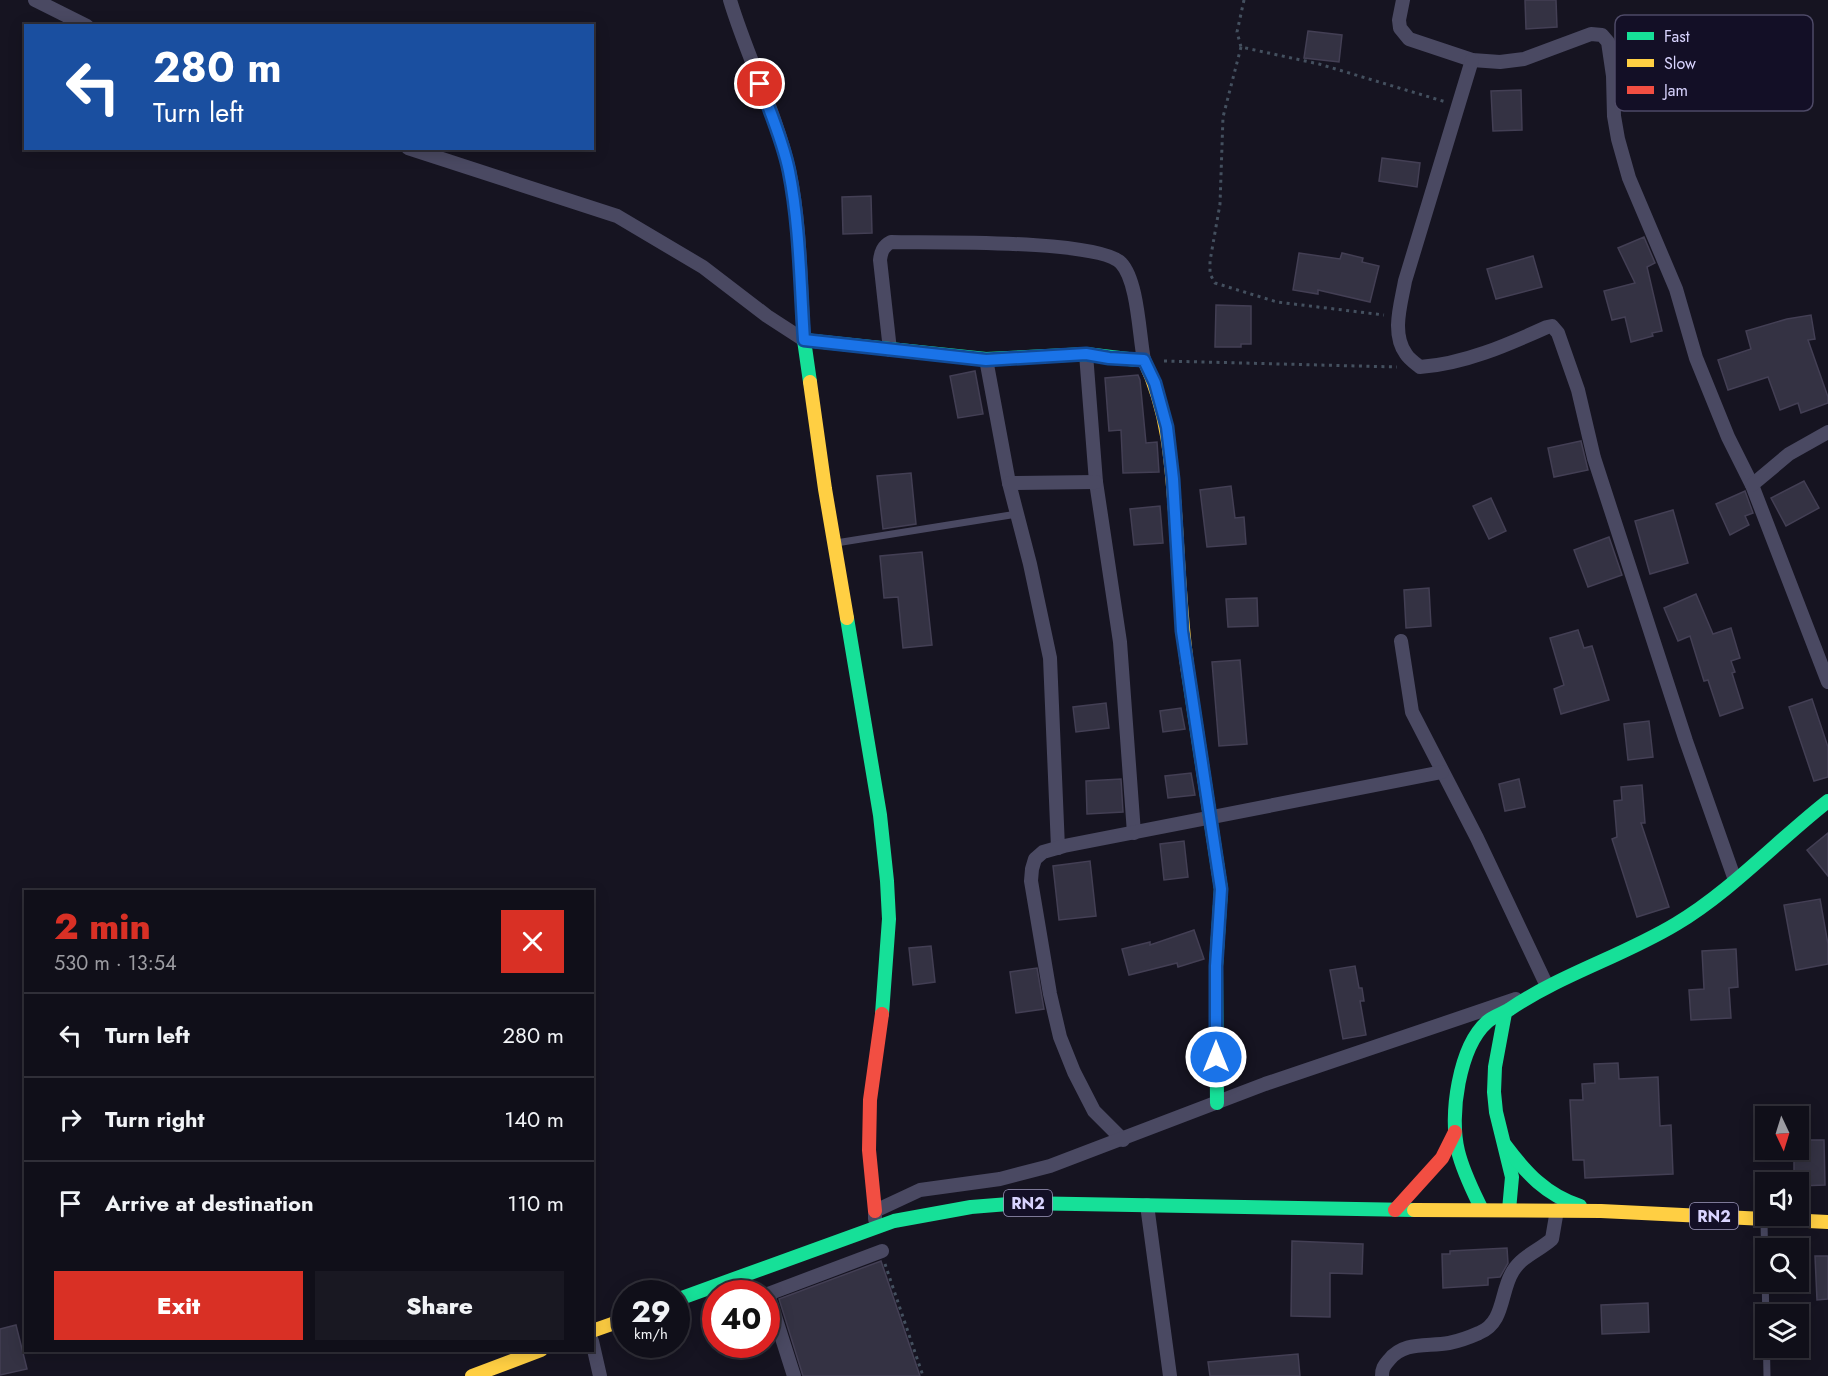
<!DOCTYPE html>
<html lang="en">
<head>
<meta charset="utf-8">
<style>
	:root { --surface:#100f19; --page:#191822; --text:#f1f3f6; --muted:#9c9ca2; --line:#302f38; --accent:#d93025 }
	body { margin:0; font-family:Jost,sans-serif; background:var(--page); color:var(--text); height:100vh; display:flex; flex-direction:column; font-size:22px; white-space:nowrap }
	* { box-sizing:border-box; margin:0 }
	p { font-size:20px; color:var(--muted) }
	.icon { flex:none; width:33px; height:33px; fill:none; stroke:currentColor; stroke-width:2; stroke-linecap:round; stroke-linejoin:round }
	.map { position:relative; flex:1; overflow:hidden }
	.sheet { position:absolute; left:24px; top:890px; width:570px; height:462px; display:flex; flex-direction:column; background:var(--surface); border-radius:0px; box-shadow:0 3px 15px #0003,0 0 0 2px var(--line) }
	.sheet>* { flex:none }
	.top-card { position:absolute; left:24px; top:24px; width:570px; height:126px; border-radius:0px; box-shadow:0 3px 15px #0003,0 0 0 2px var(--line); background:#1a4fa0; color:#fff; overflow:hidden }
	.needle { width:39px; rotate:176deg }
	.fabs { position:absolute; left:1755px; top:1106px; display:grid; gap:12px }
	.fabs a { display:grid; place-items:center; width:54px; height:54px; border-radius:0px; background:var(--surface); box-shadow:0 3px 15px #0003,0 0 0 2px var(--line); font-size:30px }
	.speed { position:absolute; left:612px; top:1280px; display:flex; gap:12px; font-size:30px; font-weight:700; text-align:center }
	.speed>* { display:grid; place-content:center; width:78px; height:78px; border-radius:50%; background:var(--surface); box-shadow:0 3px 15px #0003,0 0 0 2px var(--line); line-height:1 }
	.speed small { font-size:15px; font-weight:400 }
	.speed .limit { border:9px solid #d22; background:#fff; color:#111 }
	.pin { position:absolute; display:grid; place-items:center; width:51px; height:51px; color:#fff; margin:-26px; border:3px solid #fff; border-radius:50%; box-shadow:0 2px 6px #0007 }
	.me { position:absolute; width:66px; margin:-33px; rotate:0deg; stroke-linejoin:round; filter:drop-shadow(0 0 4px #0008) }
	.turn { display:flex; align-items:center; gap:21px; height:126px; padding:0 30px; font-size:27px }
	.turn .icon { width:78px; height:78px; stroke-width:2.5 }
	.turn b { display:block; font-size:42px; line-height:51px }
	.round { display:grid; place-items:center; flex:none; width:63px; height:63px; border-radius:0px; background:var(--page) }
	.head { display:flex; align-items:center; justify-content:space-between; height:102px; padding:0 30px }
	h1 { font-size:36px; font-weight:800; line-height:45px; color:var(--accent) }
	.action { display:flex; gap:12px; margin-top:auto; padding:12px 30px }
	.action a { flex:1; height:69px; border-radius:0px; background:var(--accent); color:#fff; font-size:24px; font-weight:800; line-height:69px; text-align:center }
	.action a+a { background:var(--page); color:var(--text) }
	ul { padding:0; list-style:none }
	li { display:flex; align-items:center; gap:18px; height:84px; padding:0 30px; border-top:2px solid var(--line) }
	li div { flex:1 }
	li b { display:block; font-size:22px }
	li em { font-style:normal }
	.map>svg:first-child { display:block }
	.building { fill:#343243; stroke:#433f54; stroke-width:1.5 }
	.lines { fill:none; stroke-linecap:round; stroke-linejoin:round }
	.path { stroke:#44505f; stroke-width:3; stroke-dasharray:3 4.5; stroke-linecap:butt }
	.lane { stroke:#4a4962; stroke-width:7 }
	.street { stroke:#4a4962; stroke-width:14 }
	.fast { stroke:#16e098; stroke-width:14 }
	.slow { stroke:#ffcf43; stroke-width:14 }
	.jam { stroke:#f24e42; stroke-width:14 }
	.route-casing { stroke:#114b97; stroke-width:15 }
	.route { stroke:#1a73e8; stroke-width:10 }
	.labels { text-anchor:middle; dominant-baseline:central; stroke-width:6; stroke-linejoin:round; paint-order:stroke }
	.shield { fill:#130f26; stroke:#9e99be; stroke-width:1.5 }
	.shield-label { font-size:16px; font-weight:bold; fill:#d9d4ff }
	.key { fill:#130f26; stroke:#4e4a67; stroke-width:1.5 }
	.key-label { font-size:16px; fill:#d9d4ff }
</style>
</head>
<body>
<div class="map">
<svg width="1828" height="1376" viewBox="0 0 1828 1376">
	<rect width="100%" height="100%" fill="#161421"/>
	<!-- building -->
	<g class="building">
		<path d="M1525 0H1556L1557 27 1526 29Z"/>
		<path d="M1308 31 1342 35 1339 62 1304 58Z"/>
		<path d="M1521 90 1522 130 1493 131 1491 91Z"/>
		<path d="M1382 158 1420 163 1417 187 1379 181Z"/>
		<path d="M871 196 872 233 843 234 842 197Z"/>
		<path d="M1644 237 1655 263 1647 267 1662 331 1652 333 1653 336 1631 342 1625 317 1612 320 1604 291 1635 283 1618 248Z"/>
		<path d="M1299 253 1340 259 1342 253 1363 258 1362 262 1379 266 1370 302 1318 290V294L1293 290Z"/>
		<path d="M1533 256 1542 287 1496 299 1487 269Z"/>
		<path d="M1216 305 1251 306V344H1241V347H1215Z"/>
		<path d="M1811 315 1815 339 1808 340 1828 397V403L1801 413 1798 403 1780 410 1768 377 1728 390 1718 360 1751 349 1746 331 1787 319Z"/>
		<path d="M975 371 983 414 958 418 950 376Z"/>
		<path d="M1138 375 1140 380 1146 443 1157 442 1159 472 1123 473 1121 430 1109 431 1105 378Z"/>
		<path d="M1581 441 1588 470 1554 477 1548 448Z"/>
		<path d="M911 473 916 524 883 529 877 476Z"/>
		<path d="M1804 481 1819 508 1786 526 1771 498Z"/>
		<path d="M1231 486 1235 518 1244 517 1246 544 1207 547 1200 490Z"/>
		<path d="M1745 491 1753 513 1745 516 1749 525 1730 535 1716 504Z"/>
		<path d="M1491 498 1506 531 1489 539 1473 506Z"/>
		<path d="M1160 506 1163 543 1134 545 1130 509Z"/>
		<path d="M1673 510 1688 563 1650 574 1635 521Z"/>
		<path d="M1609 537 1622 575 1588 587 1574 550Z"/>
		<path d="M922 552 932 645 903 648 898 597 884 598 880 556Z"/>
		<path d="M1429 588 1431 626 1406 628 1404 590Z"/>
		<path d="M1696 594 1713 634 1731 628 1740 658 1731 661 1735 672 1732 673 1743 708 1720 716 1708 680 1704 681 1690 636 1678 641 1664 608Z"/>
		<path d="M1257 598 1258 626 1228 627 1226 599Z"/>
		<path d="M1578 630 1584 648 1592 646 1609 700 1561 714 1554 689 1564 685 1550 638Z"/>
		<path d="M1240 660 1247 744 1219 746 1212 662Z"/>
		<path d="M1812 699 1828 747V777L1814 781 1789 707Z"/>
		<path d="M1106 703 1109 728 1076 732 1073 707Z"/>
		<path d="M1181 708 1185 729 1163 732 1160 711Z"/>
		<path d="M1649 721 1653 757 1628 760 1624 724Z"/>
		<path d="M1191 773 1195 795 1168 798 1165 776Z"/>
		<path d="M1121 779 1123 812 1087 814 1086 781Z"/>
		<path d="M1519 779 1525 807 1505 811 1499 784Z"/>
		<path d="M1642 785 1645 823H1641L1669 907 1637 917 1612 839 1617 837 1614 801 1622 800 1621 787Z"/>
		<path d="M1828 833V876L1807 850Z"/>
		<path d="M1184 841 1188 877 1164 880 1160 844Z"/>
		<path d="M1090 861 1096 916 1059 920 1053 866Z"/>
		<path d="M1820 899 1828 944V964L1796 970 1784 905Z"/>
		<path d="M1194 930 1204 959 1178 967 1177 963 1129 975 1122 949 1150 942V945Z"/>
		<path d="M931 946 935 982 913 985 909 948Z"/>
		<path d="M1736 949 1738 987 1729 988 1731 1018 1691 1020 1689 990 1704 989 1702 951Z"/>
		<path d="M1355 966 1359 988H1362L1364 1001H1360L1366 1035 1343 1039 1330 970Z"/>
		<path d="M1037 968 1044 1009 1016 1013 1010 972Z"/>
		<path d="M1618 1063 1619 1079 1658 1077 1660 1126 1671 1125 1673 1174 1585 1178 1584 1160H1573L1570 1100H1583L1582 1084 1595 1083 1594 1064Z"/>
		<path d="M1798 1140H1824L1825 1185 1798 1186V1182H1794V1149H1798Z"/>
		<path d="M1292 1241 1363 1244 1362 1274 1330 1273V1317L1291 1316Z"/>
		<path d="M1507 1248 1508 1263 1500 1277 1488 1278V1285L1443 1288 1442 1254H1450V1251Z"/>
		<path d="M1815 1256H1828V1299L1817 1300Z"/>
		<path d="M881 1261 920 1376H803L779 1299Z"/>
		<path d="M1648 1303 1649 1332 1602 1334 1601 1305Z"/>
		<path d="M16 1325 27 1369 0 1375V1329Z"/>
		<path d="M1298 1354 1300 1376H1210L1208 1362Z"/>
	</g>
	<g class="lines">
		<!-- path -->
		<g class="path">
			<path d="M1244 0 1237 32 1241 47 1319 64 1446 102"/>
			<path d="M1241 47 1223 117 1220 204 1210 261V274L1215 283 1277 302 1384 315"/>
			<path d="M1164 361 1397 367"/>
			<path d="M885 1264 923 1376"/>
		</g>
		<!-- lane -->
		<g class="lane">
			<path d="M836 543 1017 514"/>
			<path d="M1764 1221 1767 1376"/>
		</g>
		<!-- street -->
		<g class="street">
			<path d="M35 0 87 26"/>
			<path d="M730 0C747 57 776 112 789 170 801 225 800 283 804 340"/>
			<path d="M1403 0 1399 20 1400 28 1409 39 1472 60 1500 62 1524 59 1591 34 1602 35 1608 42 1613 76 1614 116 1618 139 1629 178 1676 289 1696 358 1728 437 1752 485 1828 682"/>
			<path d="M1472 60 1405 281C1401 304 1391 333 1406 354 1409 359 1415 363 1420 367 1464 364 1507 345 1547 327L1552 326 1558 333 1578 390 1594 458 1686 741 1735 880"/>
			<path d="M408 148 617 216 703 267 767 316 804 340"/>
			<path d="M890 350 880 260C881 252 883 246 891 242 931 243 1098 239 1121 263 1138 281 1139 335 1144 360"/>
			<path d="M1086 354 1096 482 1120 642 1134 833"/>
			<path d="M986 359 1009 483 1030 564 1050 658 1058 848"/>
			<path d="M1009 483 1096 482"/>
			<path d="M1752 485 1789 454 1828 432"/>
			<path d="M1401 641 1412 712 1477 838 1547 986"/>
			<path d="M1123 1140 1094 1111 1074 1072 1060 1037 1050 994 1031 881 1032 869 1035 859 1043 852 1064 846 1442 772"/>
			<path d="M1147 1205 1170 1376"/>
			<path d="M875 1219V1211L920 1190 1000 1179 1050 1166 1265 1084 1516 999"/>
			<path d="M592 1341 600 1376"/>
			<path d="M794 1376 768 1294 882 1251"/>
			<path d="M1382 1376C1382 1368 1384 1366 1389 1360 1404 1341 1427 1347 1449 1343 1459 1341 1470 1337 1479 1333 1505 1323 1500 1291 1513 1271 1522 1256 1540 1250 1552 1239L1557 1210"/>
		</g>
		<!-- fast -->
		<g class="fast">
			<path d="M810 382 804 340 986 359 1086 354 1137 360"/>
			<path d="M847 618 880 815 887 881 889 919 882 1014"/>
			<path d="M1188 672 1221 889 1216 966 1217 1103"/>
			<path d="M1505 1013 1495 1067 1494 1092 1496 1112 1512 1177 1509 1210"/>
			<path d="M1505 1145C1526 1173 1546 1195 1580 1206"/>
			<path d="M1482 1210C1473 1191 1463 1172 1458 1151 1449 1116 1459 1047 1487 1022 1493 1016 1503 1014 1510 1009 1562 974 1623 956 1676 924 1730 892 1778 840 1828 801"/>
			<path d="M676 1300 894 1221 971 1207 1020 1203 1414 1210"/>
		</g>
		<!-- slow -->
		<g class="slow">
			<path d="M1137 360H1144C1169 412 1172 468 1176 526 1179 575 1181 624 1188 672"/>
			<path d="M810 382 825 489 847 618"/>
			<path d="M1414 1210 1601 1211 1828 1222"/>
			<path d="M592 1331 626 1319"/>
			<path d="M472 1376 541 1350"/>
		</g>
		<!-- jam -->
		<g class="jam">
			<path d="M1395 1210 1442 1158 1455 1132"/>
			<path d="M875 1211 869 1150 870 1100 882 1014"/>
		</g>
	</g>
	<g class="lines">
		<!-- route casing -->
		<g class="route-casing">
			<path id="route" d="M760 84C770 112 783 141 789 171 800 226 800 283 804 340L986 360 1086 354 1109 358 1144 360 1155 383 1167 427 1173 479 1182 631 1221 889 1216 966V1057"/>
		</g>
		<!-- route -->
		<use href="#route" class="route"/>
	</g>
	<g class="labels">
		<!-- shield labels -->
		<g class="shield">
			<rect x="1004" y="1190" width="48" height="26" rx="4.5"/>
			<rect x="1690" y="1203" width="48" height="26" rx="4.5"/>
		</g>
		<g class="shield-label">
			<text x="1028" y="1203">RN2</text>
			<text x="1714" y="1216">RN2</text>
		</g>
	</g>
	<!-- legend -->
	<rect x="1615" y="15" width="198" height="96" rx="9" class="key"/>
	<rect x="1627" y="32" width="27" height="8" fill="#16e098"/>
	<rect x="1627" y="59" width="27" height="8" fill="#ffcf43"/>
	<rect x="1627" y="86" width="27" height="8" fill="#f24e42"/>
	<g class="key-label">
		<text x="1664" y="42">Fast</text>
		<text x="1664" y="69">Slow</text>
		<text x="1664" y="96">Jam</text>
	</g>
</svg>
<div class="fabs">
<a><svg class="needle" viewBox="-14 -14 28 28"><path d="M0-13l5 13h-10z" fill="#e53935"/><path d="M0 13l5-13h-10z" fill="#9c9ca2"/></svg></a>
<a><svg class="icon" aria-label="sound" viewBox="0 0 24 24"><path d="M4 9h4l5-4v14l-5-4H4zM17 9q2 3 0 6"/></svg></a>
<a><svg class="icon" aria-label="search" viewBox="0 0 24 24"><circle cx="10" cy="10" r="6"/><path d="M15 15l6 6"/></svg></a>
<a><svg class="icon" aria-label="layers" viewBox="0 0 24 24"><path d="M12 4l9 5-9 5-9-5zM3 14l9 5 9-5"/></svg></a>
</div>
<div class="speed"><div>29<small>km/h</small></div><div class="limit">40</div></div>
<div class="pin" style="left:760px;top:84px;background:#d93025"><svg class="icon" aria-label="arrive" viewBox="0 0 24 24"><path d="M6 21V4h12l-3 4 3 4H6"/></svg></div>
<svg class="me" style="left:1216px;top:1057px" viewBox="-20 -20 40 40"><circle r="17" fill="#1a73e8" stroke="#fff" stroke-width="3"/><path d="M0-11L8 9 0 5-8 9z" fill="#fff"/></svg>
<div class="top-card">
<div class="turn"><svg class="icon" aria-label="left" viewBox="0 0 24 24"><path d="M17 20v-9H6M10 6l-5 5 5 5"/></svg><div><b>280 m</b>Turn left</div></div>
</div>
<section class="sheet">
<div class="head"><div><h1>2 min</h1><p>530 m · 13:54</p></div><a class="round" style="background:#d93025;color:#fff"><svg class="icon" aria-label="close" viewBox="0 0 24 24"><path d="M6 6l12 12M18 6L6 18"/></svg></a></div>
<ul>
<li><svg class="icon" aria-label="left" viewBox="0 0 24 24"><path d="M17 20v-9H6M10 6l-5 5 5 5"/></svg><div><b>Turn left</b></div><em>280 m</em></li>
<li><svg class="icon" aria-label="right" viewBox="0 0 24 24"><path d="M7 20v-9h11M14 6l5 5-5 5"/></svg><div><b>Turn right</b></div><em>140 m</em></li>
<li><svg class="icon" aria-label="arrive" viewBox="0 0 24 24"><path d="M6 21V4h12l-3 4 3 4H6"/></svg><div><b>Arrive at destination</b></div><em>110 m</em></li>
</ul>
<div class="action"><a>Exit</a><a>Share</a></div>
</section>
</div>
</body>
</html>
